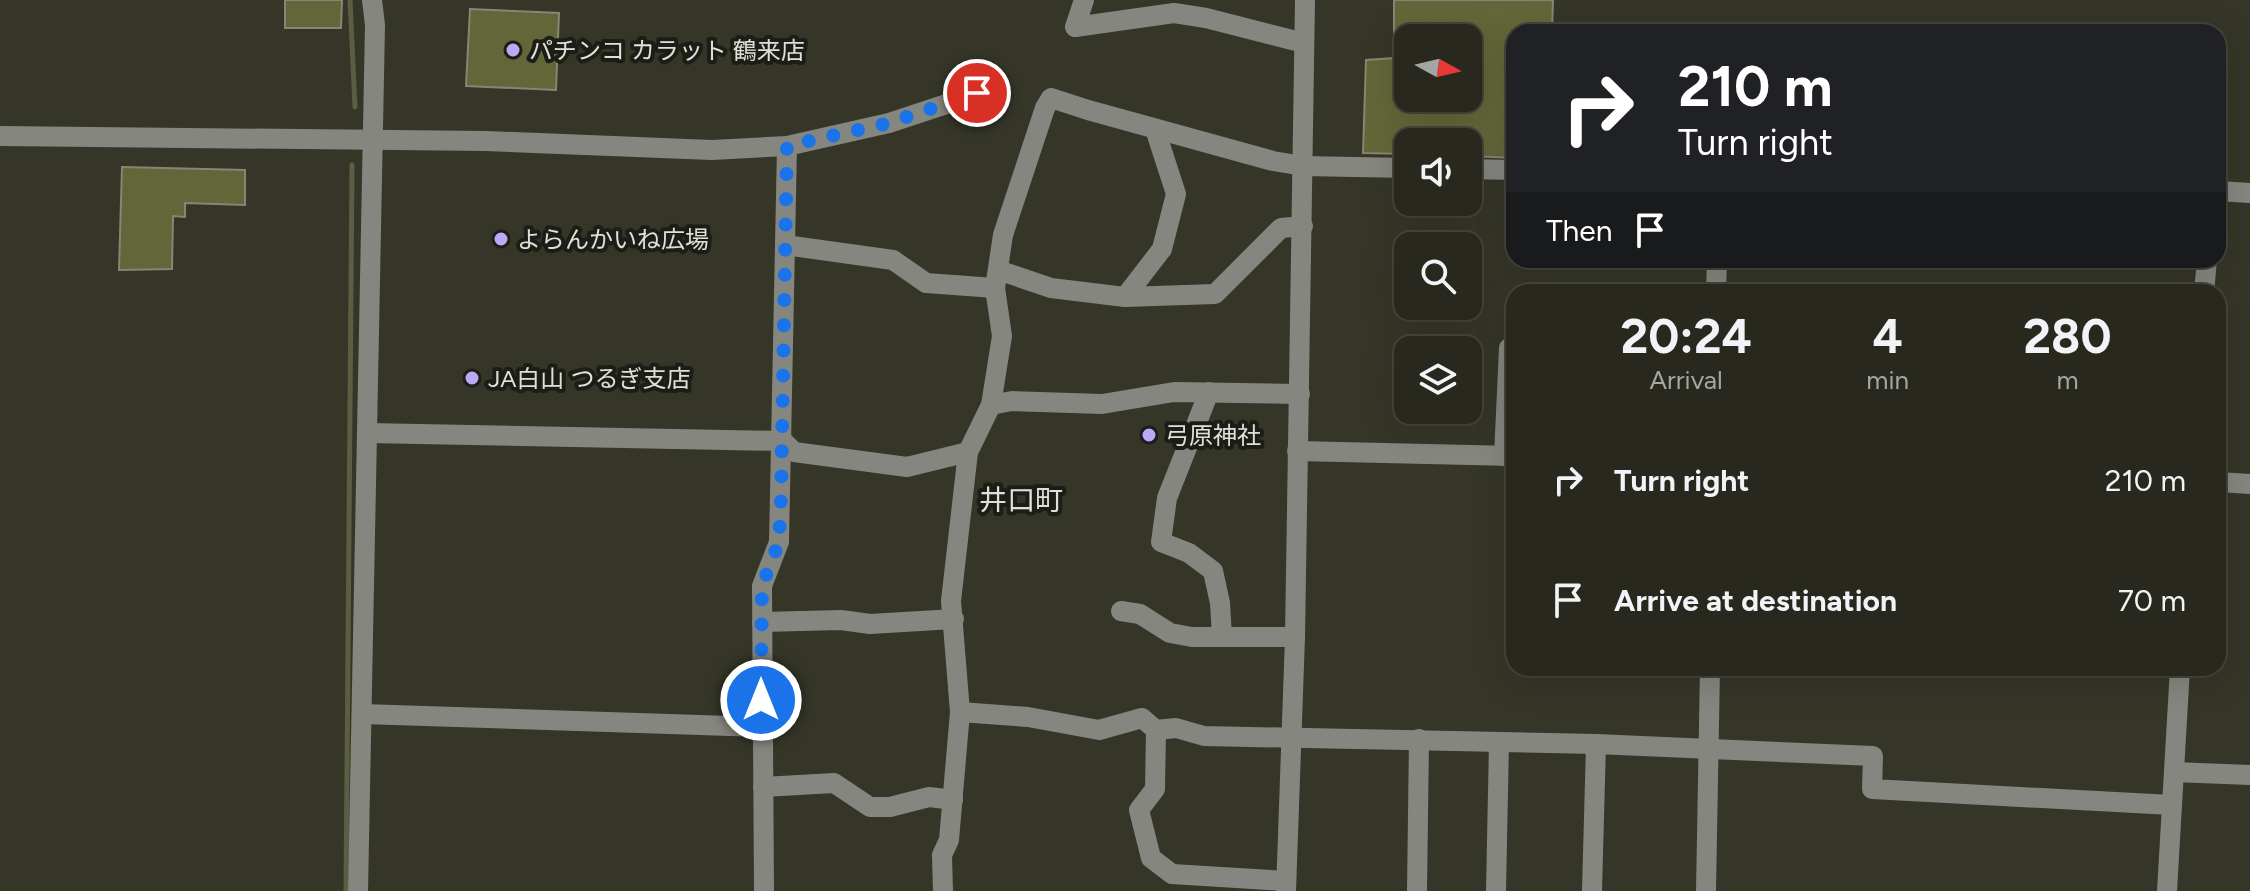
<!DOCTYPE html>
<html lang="en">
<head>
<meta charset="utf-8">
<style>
	:root { --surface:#28281e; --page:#303027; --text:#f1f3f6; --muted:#a5a6a4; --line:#44443c }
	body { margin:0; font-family:Figtree,"Noto Sans JP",sans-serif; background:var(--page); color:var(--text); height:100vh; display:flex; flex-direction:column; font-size:30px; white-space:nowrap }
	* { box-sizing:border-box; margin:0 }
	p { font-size:26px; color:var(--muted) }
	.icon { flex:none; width:44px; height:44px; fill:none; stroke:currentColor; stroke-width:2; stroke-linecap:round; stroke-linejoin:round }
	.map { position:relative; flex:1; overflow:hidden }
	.panel { position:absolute; left:1506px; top:284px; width:720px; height:392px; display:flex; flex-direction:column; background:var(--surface); border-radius:24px; box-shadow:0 8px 32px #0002,0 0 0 2px var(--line) }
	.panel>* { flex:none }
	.banner { position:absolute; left:1506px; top:24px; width:720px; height:244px; border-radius:24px; box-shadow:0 8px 32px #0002,0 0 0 2px var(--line); background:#202124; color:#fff; overflow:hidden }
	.needle { width:52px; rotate:98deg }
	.tools { position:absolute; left:1394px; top:24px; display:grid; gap:16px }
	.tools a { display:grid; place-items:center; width:88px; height:88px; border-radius:16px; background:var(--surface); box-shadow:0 8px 32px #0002,0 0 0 2px var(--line); font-size:40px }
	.pin { position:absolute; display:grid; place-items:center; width:68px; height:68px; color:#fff; margin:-34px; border:4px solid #fff; border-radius:50%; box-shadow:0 2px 8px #0007 }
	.me { position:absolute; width:88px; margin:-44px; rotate:0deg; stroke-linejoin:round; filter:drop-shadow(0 0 6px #0008) }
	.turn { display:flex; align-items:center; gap:28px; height:168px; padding:0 40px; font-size:36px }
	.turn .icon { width:104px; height:104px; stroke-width:2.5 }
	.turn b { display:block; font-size:56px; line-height:68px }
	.then { display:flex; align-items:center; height:76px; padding:0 40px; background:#0003; gap:16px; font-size:30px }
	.eta { display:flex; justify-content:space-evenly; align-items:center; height:136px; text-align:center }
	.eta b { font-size:48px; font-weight:700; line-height:56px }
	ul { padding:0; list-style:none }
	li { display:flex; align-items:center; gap:24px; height:120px; padding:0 40px }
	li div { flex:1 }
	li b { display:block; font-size:30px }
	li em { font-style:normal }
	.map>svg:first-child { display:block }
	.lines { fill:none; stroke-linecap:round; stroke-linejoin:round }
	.stream { stroke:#5b5e42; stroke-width:5 }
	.building { fill:#626638; stroke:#848676; stroke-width:2; fill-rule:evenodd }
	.minor { stroke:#85867f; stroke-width:20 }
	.route { stroke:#1a73e8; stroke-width:14; stroke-dasharray:0 25.2 }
	.poi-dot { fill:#baaaf6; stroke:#1c1d16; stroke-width:3 }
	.labels { text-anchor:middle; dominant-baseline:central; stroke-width:8; stroke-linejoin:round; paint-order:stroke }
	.poi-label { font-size:24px; fill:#dfe0d7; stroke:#1c1d16; text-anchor:start }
	.quarter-label { font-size:28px; fill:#dfe0d7; stroke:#1c1d16 }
</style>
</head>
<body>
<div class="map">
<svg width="2250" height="891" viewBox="0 0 2250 891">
	<rect width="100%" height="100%" fill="#353628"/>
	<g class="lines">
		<!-- stream -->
		<g class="stream">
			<path d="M350 0 355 107"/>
			<path d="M346 891 352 165"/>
		</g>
	</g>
	<!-- building -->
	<g class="building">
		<path d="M285 0H342L341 28H285Z"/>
		<path d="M1394 0H1553L1552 32H1514V158L1468 156V142H1408V154L1363 153 1366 60 1394 58ZM1408 38H1468V98H1408Z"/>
		<path d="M470 9 559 13 556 90 466 86Z"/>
		<path d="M122 167 245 170V205L185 203V217L173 216 172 269 119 270Z"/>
	</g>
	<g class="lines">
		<!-- minor -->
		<g class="minor">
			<path d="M1084 0 1075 27 1174 13 1206 18 1304 43"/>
			<path d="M0 136 486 141 712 150 787 146 889 123 998 87"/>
			<path d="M1468 169 1514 170"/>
			<path d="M2218 191 2250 193"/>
			<path d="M785 245 893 260 926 283 995 288"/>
			<path d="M998 270 1051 288 1125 297 1215 294 1281 228 1303 226"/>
			<path d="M1716 292 1717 260"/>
			<path d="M2204 292 2207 260"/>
			<path d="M1125 297 1162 249 1176 194 1155 129"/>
			<path d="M1209 392 1167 498 1161 542 1189 553 1213 571 1220 603 1222 637"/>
			<path d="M991 405 1012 401 1102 404 1174 392 1300 394"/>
			<path d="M367 433 783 441 794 452 907 467 968 452"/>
			<path d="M1297 451 1514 456"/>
			<path d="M1504 456 1509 348H1514"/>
			<path d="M2218 482 2250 484"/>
			<path d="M1121 611 1140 614 1170 633 1192 637H1295"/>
			<path d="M762 622 841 620 870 624 954 619"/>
			<path d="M960 712 1028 717 1099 730 1142 718 1156 730"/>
			<path d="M362 714 761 727"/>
			<path d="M2174 772 2250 775"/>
			<path d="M763 787 834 783 870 807H890L929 797 953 800"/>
			<path d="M1286 881 1172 874 1151 858 1139 810 1155 789 1156 730 1176 728 1204 736 1596 744 1873 756 1872 789 2172 805"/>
			<path d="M358 891 375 25 372 0"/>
			<path d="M764 891 762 586 779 542 787 146"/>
			<path d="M943 891 942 855 949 840 960 712 951 601 968 452 991 405 1002 336 995 288 1003 235 1045 108 1051 98 1088 110 1273 161 1303 166 1408 168"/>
			<path d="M1286 891 1295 637 1305 0"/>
			<path d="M1417 891 1419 739"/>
			<path d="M1496 891 1499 742"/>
			<path d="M1592 891 1596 744"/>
			<path d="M1706 891 1710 668"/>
			<path d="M2167 891 2180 668"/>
		</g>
	</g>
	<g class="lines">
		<!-- route -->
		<path class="route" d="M761 700 762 586 779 542 781 499 787 146 889 123 977 93"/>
	</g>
	<!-- markers -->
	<g class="poi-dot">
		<circle cx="513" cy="50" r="8"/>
		<circle cx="501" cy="239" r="8"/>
		<circle cx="472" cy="378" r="8"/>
		<circle cx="1149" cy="435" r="8"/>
	</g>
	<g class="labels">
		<!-- poi labels -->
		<g class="poi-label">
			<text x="529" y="50">パチンコ カラット 鶴来店</text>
			<text x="517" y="239">よらんかいね広場</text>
			<text x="488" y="378">JA白山 つるぎ支店</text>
			<text x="1165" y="435">弓原神社</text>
		</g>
		<!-- quarter labels -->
		<g class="quarter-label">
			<text x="1021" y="500">井口町</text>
		</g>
	</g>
</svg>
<div class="tools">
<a><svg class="needle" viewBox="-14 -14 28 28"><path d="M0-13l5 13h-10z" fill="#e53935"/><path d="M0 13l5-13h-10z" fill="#a5a6a4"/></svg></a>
<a><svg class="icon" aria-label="sound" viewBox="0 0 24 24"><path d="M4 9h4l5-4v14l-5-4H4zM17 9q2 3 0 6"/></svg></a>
<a><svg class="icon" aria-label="search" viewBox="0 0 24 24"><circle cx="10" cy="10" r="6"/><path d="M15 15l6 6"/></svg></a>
<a><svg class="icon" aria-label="layers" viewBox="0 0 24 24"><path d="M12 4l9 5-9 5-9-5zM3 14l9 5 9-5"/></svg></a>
</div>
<div class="pin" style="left:977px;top:93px;background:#d93025"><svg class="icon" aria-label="arrive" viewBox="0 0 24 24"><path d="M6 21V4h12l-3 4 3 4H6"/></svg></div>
<svg class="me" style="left:761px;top:700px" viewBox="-20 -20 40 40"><circle r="17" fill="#1a73e8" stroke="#fff" stroke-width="3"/><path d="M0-11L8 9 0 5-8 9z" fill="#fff"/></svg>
<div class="banner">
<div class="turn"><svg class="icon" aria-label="right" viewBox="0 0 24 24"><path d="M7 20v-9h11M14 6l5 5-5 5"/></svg><div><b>210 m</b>Turn right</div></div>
<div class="then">Then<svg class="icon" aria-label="arrive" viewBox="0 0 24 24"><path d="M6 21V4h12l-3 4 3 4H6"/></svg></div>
</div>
<section class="panel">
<div class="eta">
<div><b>20:24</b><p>Arrival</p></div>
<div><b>4</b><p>min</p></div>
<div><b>280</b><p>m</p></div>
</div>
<ul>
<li><svg class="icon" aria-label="right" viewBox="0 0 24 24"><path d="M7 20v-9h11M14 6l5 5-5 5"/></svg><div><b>Turn right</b></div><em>210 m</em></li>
<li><svg class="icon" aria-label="arrive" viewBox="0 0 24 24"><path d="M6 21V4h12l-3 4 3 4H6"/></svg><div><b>Arrive at destination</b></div><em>70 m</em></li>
</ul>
</section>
</div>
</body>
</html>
